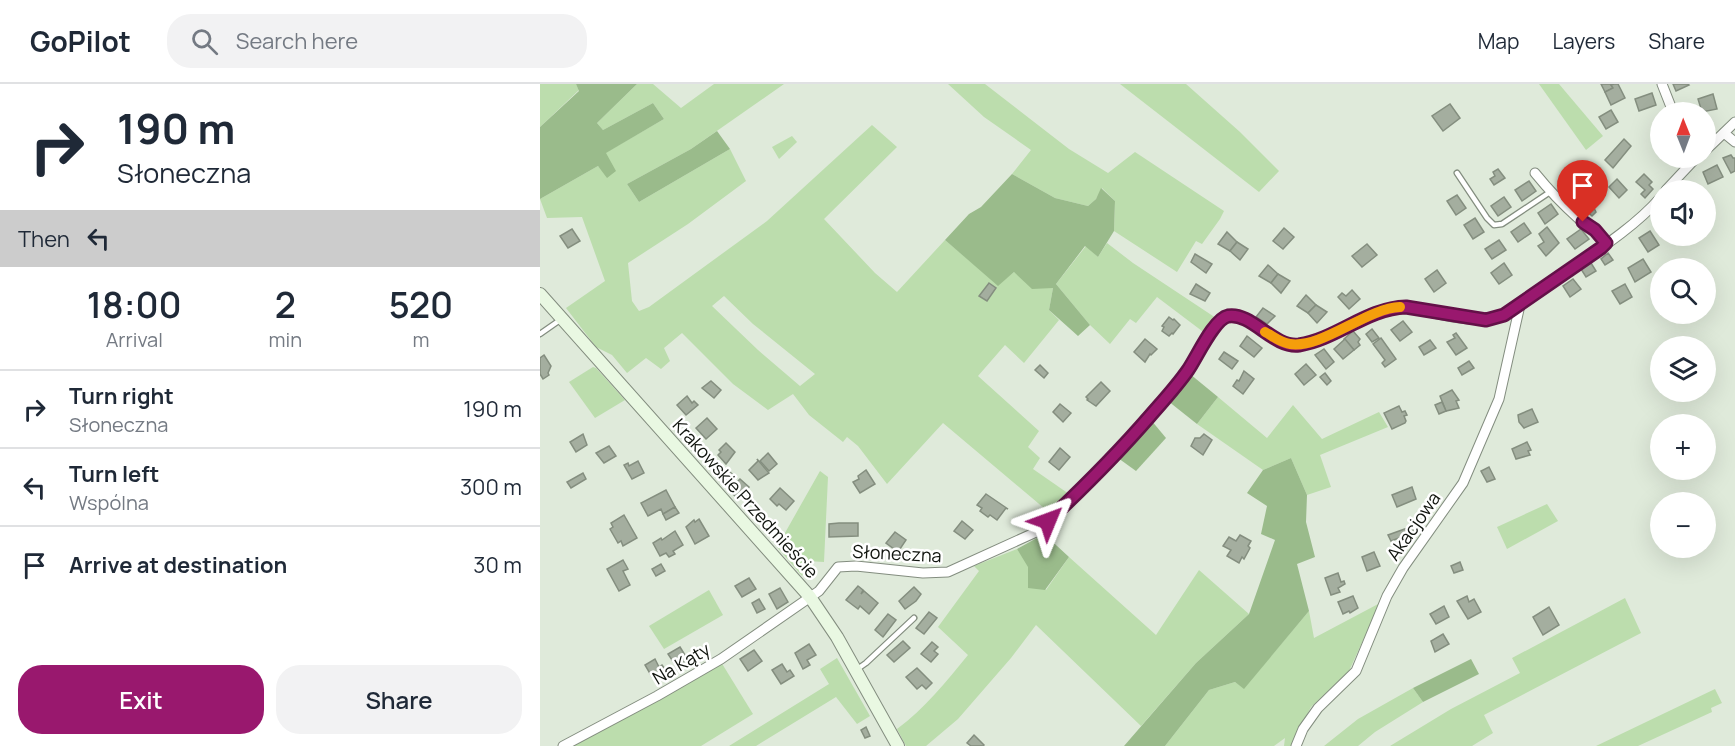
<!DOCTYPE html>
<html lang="en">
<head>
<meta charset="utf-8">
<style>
	:root { --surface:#fff; --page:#f2f2f3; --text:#1f2937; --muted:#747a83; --line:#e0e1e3; --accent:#99186e }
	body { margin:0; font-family:Manrope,sans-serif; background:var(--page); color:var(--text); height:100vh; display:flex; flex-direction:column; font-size:22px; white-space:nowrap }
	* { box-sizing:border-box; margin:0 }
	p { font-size:20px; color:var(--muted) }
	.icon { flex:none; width:33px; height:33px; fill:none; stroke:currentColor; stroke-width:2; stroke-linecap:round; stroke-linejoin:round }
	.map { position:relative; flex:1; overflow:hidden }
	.details { display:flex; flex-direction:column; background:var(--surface); width:540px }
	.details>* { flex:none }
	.hud { background:#fff; color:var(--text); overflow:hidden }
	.needle { width:39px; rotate:359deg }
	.buttons { position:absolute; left:1110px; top:18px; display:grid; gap:12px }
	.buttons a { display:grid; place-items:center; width:66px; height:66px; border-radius:50%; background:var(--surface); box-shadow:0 6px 24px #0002; font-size:30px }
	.pin { position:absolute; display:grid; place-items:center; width:51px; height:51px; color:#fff; margin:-62px -26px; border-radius:50% 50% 50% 0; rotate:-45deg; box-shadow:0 0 6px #0007 }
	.pin .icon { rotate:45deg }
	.me { position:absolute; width:66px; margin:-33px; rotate:46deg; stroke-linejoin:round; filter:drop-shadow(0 0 4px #0008) }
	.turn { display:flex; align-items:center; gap:21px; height:126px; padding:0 18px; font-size:27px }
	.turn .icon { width:78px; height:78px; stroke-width:2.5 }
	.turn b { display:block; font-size:42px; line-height:51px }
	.then { display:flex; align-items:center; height:57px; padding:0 18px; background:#0003; gap:12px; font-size:22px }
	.eta { display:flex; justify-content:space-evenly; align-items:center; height:102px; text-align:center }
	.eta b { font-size:36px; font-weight:600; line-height:42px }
	.cta { display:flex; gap:12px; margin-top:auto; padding:12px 18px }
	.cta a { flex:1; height:69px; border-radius:24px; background:var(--accent); color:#fff; font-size:24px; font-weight:600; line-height:69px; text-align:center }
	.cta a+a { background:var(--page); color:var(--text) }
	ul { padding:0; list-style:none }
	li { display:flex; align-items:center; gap:18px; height:78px; padding:0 18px; border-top:2px solid var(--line) }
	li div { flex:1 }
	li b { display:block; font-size:22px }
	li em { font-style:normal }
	header { display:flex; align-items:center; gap:36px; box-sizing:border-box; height:84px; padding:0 30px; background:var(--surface); border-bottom:2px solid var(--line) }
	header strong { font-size:28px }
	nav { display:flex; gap:33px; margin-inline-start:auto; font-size:21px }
	.search { width:420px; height:54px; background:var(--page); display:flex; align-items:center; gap:15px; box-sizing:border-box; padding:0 21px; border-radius:24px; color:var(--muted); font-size:22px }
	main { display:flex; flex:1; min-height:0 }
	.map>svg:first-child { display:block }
	.green { fill:#bcddad; fill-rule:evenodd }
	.forest { fill:#9abb8b }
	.building { fill:#a4ae9f; stroke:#848e7f; stroke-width:1.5 }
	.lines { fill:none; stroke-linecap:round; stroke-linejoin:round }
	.service-casing { stroke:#838d7f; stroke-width:7 }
	.minor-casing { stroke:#838d7f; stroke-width:11 }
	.secondary-casing { stroke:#838d7f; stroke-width:14 }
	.service { stroke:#fff; stroke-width:4.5 }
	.minor { stroke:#fff; stroke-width:9 }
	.secondary { stroke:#e9f8e2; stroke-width:12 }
	.route-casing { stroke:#631048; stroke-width:15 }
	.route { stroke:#99186e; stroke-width:10 }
	.slow { stroke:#f59e0b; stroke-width:10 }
	.labels { text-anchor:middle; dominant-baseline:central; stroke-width:5; stroke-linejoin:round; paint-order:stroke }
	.street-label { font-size:18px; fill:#0f130d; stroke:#fff }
</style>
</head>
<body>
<header>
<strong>GoPilot</strong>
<div class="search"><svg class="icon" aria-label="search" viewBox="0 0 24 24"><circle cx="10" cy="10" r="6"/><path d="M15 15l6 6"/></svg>Search here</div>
<nav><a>Map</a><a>Layers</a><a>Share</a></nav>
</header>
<main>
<section class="details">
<div class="hud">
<div class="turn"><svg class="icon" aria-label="right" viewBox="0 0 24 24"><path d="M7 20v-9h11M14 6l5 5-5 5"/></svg><div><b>190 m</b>Słoneczna</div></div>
<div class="then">Then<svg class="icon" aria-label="left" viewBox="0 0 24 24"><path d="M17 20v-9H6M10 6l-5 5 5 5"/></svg></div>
</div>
<div class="eta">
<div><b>18:00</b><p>Arrival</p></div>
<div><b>2</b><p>min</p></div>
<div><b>520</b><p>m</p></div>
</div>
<ul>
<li><svg class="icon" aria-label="right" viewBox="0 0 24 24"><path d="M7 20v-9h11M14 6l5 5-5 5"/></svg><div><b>Turn right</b><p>Słoneczna</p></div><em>190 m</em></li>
<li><svg class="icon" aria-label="left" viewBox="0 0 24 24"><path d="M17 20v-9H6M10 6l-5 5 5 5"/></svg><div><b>Turn left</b><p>Wspólna</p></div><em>300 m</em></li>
<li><svg class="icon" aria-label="arrive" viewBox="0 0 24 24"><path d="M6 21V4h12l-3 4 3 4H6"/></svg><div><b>Arrive at destination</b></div><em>30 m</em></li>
</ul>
<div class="cta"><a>Exit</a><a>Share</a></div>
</section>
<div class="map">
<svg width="1195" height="662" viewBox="0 0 1195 662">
	<rect width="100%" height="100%" fill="#dfeada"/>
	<!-- green -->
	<g class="green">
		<path d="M0 0H36L39 6 0 43Z"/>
		<path d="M97 0H113L141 24 174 0H244L151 65 87 100 99 118 190 65 206 97 148 140 88 179 92 217 99 227 109 223 227 137 332 41 357 63 284 135 335 189 357 208 405 156 458 201 474 188 513 204 509 226 519 236 484 279 465 261 438 292 499 347 488 363 500 374 493 385 529 410 511 430 403 339 347 400 318 362 307 353 303 358 269 331 253 310 228 326 193 300 142 249 124 264 130 277 121 285 106 274 87 289 72 271 56 263 26 224 65 197 42 133 7 134 0 115 58 82 68 93 65 69 124 35 113 19 63 46 57 39ZM184 212 213 240 275 290 260 302 218 266 172 222Z"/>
		<path d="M408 0H445L529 65 568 89 595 68 684 127 680 135 662 160 656 157 637 188 574 147 575 117 562 104 556 115 548 122 515 114 472 90 491 66 444 33Z"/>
		<path d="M580 0H646L700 48 739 87 719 108Z"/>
		<path d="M999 0H1019L1063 52 1046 66Z"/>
		<path d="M252 52 257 58 239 75 232 63Z"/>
		<path d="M567 159 593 179 676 234 666 250 617 213 596 239 590 235 570 260 550 241 516 200 546 162 558 173Z"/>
		<path d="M53 283 56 284 85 316 55 334 29 298Z"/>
		<path d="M678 313 727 354 753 321 782 355 839 328 848 343 780 371 791 403 767 411 751 374 723 386 657 340Z"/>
		<path d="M280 387 288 393 284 478 268 477 264 479 267 483 262 492 237 463Z"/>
		<path d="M1007 420 1018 437 967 465 957 443Z"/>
		<path d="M477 465 506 506 529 473 616 551 659 486 709 530 656 579 601 642 496 541 471 574 418 635 386 662H366L357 645C385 624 406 598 428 571L398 543 439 487 434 482Z"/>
		<path d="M169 506 183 531 124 565 109 542Z"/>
		<path d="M1085 514 1101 549 944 631 953 649 932 662H850L911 625 980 589 972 574Z"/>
		<path d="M840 519 809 587 771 623 751 662H744L745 654 734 662H625L669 606 695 598 704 604 769 527 774 554Z"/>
		<path d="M297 574 330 632 317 640 296 613 216 662H189L289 600 280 585Z"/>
		<path d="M181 578 213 630 161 662H29Z"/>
		<path d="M873 604 883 618 835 648 818 662H784L818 635Z"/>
		<path d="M1175 605 1182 619 1171 624 1172 628 1098 662H1056Z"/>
	</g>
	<!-- forest -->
	<g class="forest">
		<path d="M36 0H97L57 39 63 46 113 19 124 35 66 69 76 87 67 94 58 82 0 115V43L39 7Z"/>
		<path d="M177 47 190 65 99 118 87 100 151 65Z"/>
		<path d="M472 90 515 114 548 122 556 115 561 104 575 117 574 147 558 173 545 162 516 200 550 241 538 252 509 226 513 204 492 205 474 188 458 202 405 156 429 130 441 123Z"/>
		<path d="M650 290 678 313 657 340 628 317Z"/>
		<path d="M611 336 626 354 596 387 578 374Z"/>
		<path d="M751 374 767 411 766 438 775 473 757 480 769 527 704 605 695 598 669 606 625 662H584L656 579 709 530 735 456 721 450 727 422 707 409 723 386Z"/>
		<path d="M504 450 529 473 505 506 488 504V483L477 465Z"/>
		<path d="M931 575 939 590 883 618 873 604Z"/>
	</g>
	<!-- building -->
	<g class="building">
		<path d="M1061 0H1074L1071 1 1073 4 1065 8Z"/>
		<path d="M1074 0H1078L1085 14 1071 21 1065 8 1073 4 1071 1Z"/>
		<path d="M1133 0H1148L1149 1 1136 7Z"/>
		<path d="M1112 9 1116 21 1099 27 1095 15Z"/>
		<path d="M1173 10 1177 25 1162 28 1158 15Z"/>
		<path d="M910 20 920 34 903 47 892 32Z"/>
		<path d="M1145 20 1147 28H1137L1135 23Z"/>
		<path d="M1071 26 1078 38 1066 45 1059 33Z"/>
		<path d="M1084 55 1091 62 1073 84 1065 76Z"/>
		<path d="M1191 71 1193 74H1195V87L1191 89 1183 74Z"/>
		<path d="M1177 81 1183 93 1168 100 1163 88Z"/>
		<path d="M958 85 965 94 954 101 950 95 955 92 953 88Z"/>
		<path d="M1104 90 1112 98 1109 101 1113 105 1105 114 1101 110 1105 106 1096 98Z"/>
		<path d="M1077 95 1087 106 1079 114 1069 103Z"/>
		<path d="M989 97 996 107 982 117 975 106Z"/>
		<path d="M1055 103 1065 111 1057 120 1048 111Z"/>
		<path d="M917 111 926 124 916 131 907 117Z"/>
		<path d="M1048 111 1057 120 1054 124 1056 128 1052 132 1039 120 1043 112 1045 114Z"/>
		<path d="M964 113 971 123 958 132 951 122Z"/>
		<path d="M1011 120 1018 130 1005 140 998 129Z"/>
		<path d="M935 134 944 148 933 155 924 141Z"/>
		<path d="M984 139 991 149 978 158 971 148Z"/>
		<path d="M1007 143 1019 159 1006 172 998 162 1004 158 999 150Z"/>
		<path d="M744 144 754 153 743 165 733 157Z"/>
		<path d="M32 145 40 157 28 164 20 152Z"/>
		<path d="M1041 145 1049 155 1035 165 1027 155Z"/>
		<path d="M1110 147 1119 161 1108 168 1099 154Z"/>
		<path d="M687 148 697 158 690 167 678 160Z"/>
		<path d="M959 156 966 166 952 175 945 165Z"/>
		<path d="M697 158 708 165 700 176 690 167Z"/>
		<path d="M827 160 837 171 822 183 812 172Z"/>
		<path d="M1068 169 1073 176 1065 181 1061 175Z"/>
		<path d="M655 170 672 180 666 189 651 178Z"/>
		<path d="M1103 175 1111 188 1095 198 1088 184Z"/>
		<path d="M964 179 972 191 959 200 951 189Z"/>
		<path d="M1051 179 1056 187 1046 193 1041 185Z"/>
		<path d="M728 181 738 190 731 199 719 192Z"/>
		<path d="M897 186 906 199 894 208 885 195Z"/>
		<path d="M738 190 750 197 741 209 731 199Z"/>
		<path d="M1033 195 1041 205 1030 213 1023 202Z"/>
		<path d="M449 199 456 204 447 217 439 212Z"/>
		<path d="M656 200 670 209 665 217 650 210Z"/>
		<path d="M1085 200 1092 213 1080 220 1072 207Z"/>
		<path d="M812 206 820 215 809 225 798 213 802 209 806 212Z"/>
		<path d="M766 211 776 221 768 229 757 222Z"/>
		<path d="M776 221 787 228 777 239 768 229Z"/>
		<path d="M723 224 735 232 727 240 716 233Z"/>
		<path d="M629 233 633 236 634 235 640 241 633 250 632 249 629 252 622 247 624 243 622 242Z"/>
		<path d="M863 237 872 248 860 257 851 246Z"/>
		<path d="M832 245 839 254 832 258 826 250Z"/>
		<path d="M813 247 820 255 818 258 820 261 814 266 804 255Z"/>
		<path d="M916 249 927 264 916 271 907 258 915 254 913 251Z"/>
		<path d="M707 252 722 264 714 273 700 262Z"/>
		<path d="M841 254 856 275 845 283 842 279 845 276 833 260Z"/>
		<path d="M605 255 617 265 611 271 610 270 605 278 594 268Z"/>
		<path d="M805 255 814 266 803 275 794 265Z"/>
		<path d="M890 256 896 264 884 271 879 263Z"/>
		<path d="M784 265 794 278 786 285 775 271Z"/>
		<path d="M684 268 698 277 692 285 679 275Z"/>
		<path d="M4 271 11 282 8 289 9 291 3 295 0 290V274Z"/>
		<path d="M929 277 934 284 922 291 918 284Z"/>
		<path d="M766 280 776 291 764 301 755 290Z"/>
		<path d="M500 281 508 289 504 294 495 286Z"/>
		<path d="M704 287 714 295 703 310 693 302 697 296 699 297Z"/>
		<path d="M785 289 791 297 787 301 780 293Z"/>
		<path d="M171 297 181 306 174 314 162 304Z"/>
		<path d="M561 298 570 307 556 322 547 316 548 315 546 313Z"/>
		<path d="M912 306 919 316 916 317 919 324 906 327 900 312Z"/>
		<path d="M147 312 152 319 154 317 158 321 146 331 137 321Z"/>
		<path d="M902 318 906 327 899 330 895 321Z"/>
		<path d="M520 320 531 329 523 338 513 328Z"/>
		<path d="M859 322 862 328 865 327 867 331 864 332 866 337 865 339 852 345 844 329Z"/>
		<path d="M992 325 998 338 984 344 979 338 978 331Z"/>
		<path d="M167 334 177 345 166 355 156 344Z"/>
		<path d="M43 350 47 361 36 368 30 358Z"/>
		<path d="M664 350 672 356 663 371 651 362 655 354H660Z"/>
		<path d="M987 358 991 366 988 367 990 371 976 375 972 365Z"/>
		<path d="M186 359 195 368 186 380 178 371 181 368 179 366Z"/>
		<path d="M69 362 76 372 64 379 56 369Z"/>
		<path d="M520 364 530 373 519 386 509 378Z"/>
		<path d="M228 369 237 380 229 387 220 377Z"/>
		<path d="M217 375 229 389 218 396 209 386 218 377Z"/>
		<path d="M98 377 104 389 92 395 84 381 88 379 89 382Z"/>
		<path d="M949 383 955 395 947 398 941 387Z"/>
		<path d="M188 386 193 391 184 399 179 394Z"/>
		<path d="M326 386 335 400 320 409 313 398 319 395 318 392Z"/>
		<path d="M43 389 46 395 31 404 27 398Z"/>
		<path d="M200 395 209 403 198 415 192 409 196 405 193 402Z"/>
		<path d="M872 403 876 415 857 423 852 411Z"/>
		<path d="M240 404 254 417 246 426 239 420 237 422 230 415Z"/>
		<path d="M126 406 135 423 123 430 121 425 108 432 101 419Z"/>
		<path d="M446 410 468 425 466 424 457 436 450 431 448 433 440 427 442 424 437 421Z"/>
		<path d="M135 423 139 429 126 436 123 430Z"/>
		<path d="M84 431 97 454 83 462 81 457 78 459 70 445 73 443 71 439Z"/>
		<path d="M159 435 169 452 155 460 146 443 154 436 155 438Z"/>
		<path d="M422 437 433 446 425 455 414 447Z"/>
		<path d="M299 439H318V452L289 453V440Z"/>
		<path d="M873 442 875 448 851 457 848 451Z"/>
		<path d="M135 447 143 461 133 467 135 470 129 473 126 469 120 472 113 459 121 454 122 456Z"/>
		<path d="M355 448 366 456 358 468 346 459Z"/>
		<path d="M700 451 711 457 708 462 710 464 704 475 702 473 699 479 687 472 691 466 683 462 689 453 696 457Z"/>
		<path d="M834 468 840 482 827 487 822 473Z"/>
		<path d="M83 476 88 485 83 487 90 501 79 507 67 485Z"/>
		<path d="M920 478 923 486 914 489 911 482Z"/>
		<path d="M121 480 125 487 116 492 112 485Z"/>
		<path d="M798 489 801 498 804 497 805 500 798 504 800 508 791 511 785 494Z"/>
		<path d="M209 494 216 505 202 513 195 502Z"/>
		<path d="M318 502 323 506 321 510 324 507 338 519 329 530 320 522 318 525 306 516Z"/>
		<path d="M374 503 381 510 376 517 365 525 359 517Z"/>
		<path d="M240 504 248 518 237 525 229 510Z"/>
		<path d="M813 512 818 524 810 529 809 527 803 530 798 518Z"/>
		<path d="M927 512 929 518 934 515 941 528 928 535 917 517Z"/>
		<path d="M219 515 225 525 217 529 212 519Z"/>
		<path d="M904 522 909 533 896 540 890 530Z"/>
		<path d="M1009 523 1019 541 1003 551 993 533Z"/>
		<path d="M389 528 397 534 384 550 376 544Z"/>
		<path d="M348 530 356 536 343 553 335 546Z"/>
		<path d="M903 550 909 560 895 568 891 557Z"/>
		<path d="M363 557 370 564 354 578 347 571Z"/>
		<path d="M392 558 398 563 394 567 398 570 391 578 381 570Z"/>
		<path d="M269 560 276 571 267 576 270 581 263 585 255 569Z"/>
		<path d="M140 563 148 576 136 582 128 570Z"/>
		<path d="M214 566 222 577 208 587 200 575Z"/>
		<path d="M115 575 119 583 122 581 125 585 112 593 105 581Z"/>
		<path d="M242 580 247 588 250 586 254 592 241 600 232 586Z"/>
		<path d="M377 584 392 599 386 605 382 601 377 605 366 593Z"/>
		<path d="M326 643 330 652 325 654 321 646Z"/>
		<path d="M434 651 444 661 443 662H431L427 659Z"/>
	</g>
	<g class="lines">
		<!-- service casing -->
		<g class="service-casing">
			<g id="service">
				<path d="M917 89 947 134 954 141 962 140 1010 108"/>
				<path d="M0 250 20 236"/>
				<path d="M316 586 326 579 374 534"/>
			</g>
		</g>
		<!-- minor casing -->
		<g class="minor-casing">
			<g id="minor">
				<path d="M1122 0 1133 28"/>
				<path d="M1184 49 1195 58"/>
				<path d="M1166 66 1195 38"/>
				<path d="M995 89C1008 105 1022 120 1038 134 1048 143 1056 148 1066 159"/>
				<path d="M1126 106 1156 74"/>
				<path d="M23 662 117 612 181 575 279 507 298 483 316 482 383 489 408 488 494 449 509 437 588 358 647 288 675 242 687 233C713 229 731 264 758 261 797 257 827 224 866 223 887 227 929 239 948 235 975 230 997 208 1019 193 1052 170 1094 144 1120 114"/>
				<path d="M756 662 763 645 778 624 816 587 847 512 863 484 923 399 959 315 980 221"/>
			</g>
		</g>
		<!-- secondary casing -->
		<g class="secondary-casing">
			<path id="secondary" d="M0 210 270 513 297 553 358 662"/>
		</g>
		<!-- service -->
		<use href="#service" class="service"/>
		<!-- minor -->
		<use href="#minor" class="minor"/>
		<!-- secondary -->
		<use href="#secondary" class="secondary"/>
	</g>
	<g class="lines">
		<!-- route casing -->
		<g class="route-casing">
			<path id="route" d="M508 437C544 403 578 369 610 332 623 317 637 302 648 286 657 273 674 235 688 232 712 228 733 264 759 261 797 255 827 224 866 223L946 236 964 231 1061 164 1066 159 1055 146 1043 138"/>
		</g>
		<!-- route -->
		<use href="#route" class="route"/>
		<!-- slow -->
		<path class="slow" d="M725 248C734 253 741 259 750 260 782 265 827 224 860 223"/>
	</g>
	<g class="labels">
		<!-- street labels -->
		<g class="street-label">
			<text transform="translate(206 414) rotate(48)">Krakowskie Przedmieście</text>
			<text transform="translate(873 442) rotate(-55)">Akacjowa</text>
			<text transform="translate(357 469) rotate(3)">Słoneczna</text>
			<text transform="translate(141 579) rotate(-31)">Na Kąty</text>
		</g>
	</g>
</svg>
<div class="buttons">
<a><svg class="needle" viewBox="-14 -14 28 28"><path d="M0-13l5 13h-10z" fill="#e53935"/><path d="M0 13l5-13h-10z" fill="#747a83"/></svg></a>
<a><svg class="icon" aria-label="sound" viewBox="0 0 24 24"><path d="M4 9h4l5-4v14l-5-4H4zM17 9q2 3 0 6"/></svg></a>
<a><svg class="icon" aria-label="search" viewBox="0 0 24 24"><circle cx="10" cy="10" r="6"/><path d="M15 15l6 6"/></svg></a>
<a><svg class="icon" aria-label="layers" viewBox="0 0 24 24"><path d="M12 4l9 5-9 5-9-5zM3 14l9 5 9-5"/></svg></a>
<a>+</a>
<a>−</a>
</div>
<div class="pin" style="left:1043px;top:138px;background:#d93025"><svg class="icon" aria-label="arrive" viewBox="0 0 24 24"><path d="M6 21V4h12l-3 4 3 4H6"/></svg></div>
<svg class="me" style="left:508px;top:437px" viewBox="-20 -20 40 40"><path d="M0-17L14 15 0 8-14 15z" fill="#99186e" stroke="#fff" stroke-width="4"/></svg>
</div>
</main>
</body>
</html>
